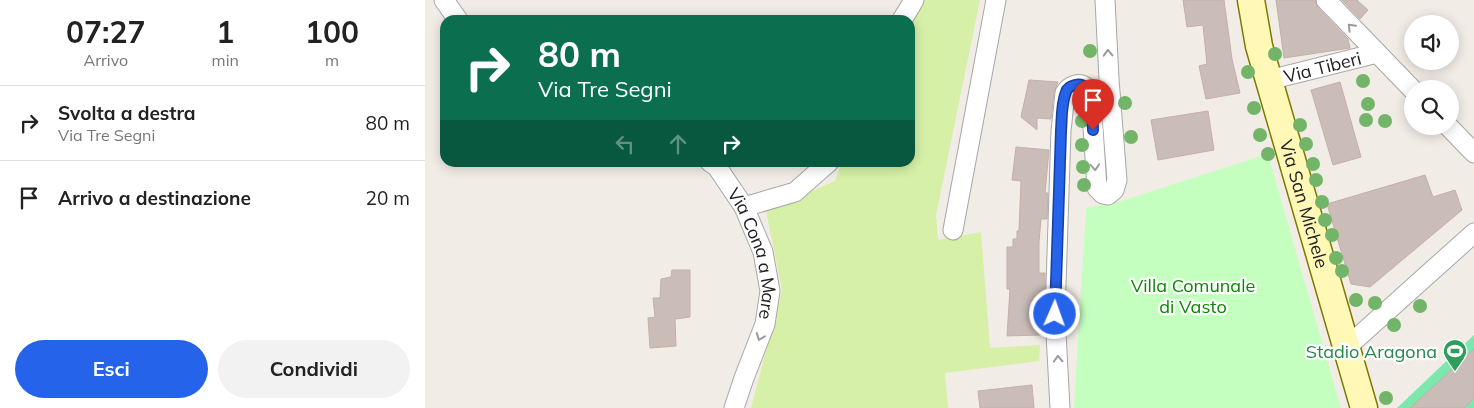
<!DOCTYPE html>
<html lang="it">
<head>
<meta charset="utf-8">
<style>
	:root { --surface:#fff; --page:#f2f2f2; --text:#222; --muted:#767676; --line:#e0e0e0; --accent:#2563eb }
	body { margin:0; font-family:Mulish,sans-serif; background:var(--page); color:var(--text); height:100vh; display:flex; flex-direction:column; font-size:19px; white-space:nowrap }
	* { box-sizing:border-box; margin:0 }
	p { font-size:16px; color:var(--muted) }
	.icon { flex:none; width:28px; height:28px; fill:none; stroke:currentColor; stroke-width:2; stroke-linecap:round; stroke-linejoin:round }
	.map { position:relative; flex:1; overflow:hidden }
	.drawer { display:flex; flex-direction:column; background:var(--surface); width:425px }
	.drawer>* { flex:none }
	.top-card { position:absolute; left:15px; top:15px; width:475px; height:152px; border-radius:15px; box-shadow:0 2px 12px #0003; background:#0b6e4f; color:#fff; overflow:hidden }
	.buttons { position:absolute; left:979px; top:15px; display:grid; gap:10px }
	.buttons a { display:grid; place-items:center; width:55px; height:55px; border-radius:50%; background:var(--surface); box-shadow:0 2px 12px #0003; font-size:25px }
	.pin { position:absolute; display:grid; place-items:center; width:42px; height:42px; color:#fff; margin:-51px -21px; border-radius:50% 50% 50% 0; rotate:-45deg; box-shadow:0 0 5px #0007 }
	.pin .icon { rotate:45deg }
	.me { position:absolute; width:55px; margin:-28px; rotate:2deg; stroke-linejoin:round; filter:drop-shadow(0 0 4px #0008) }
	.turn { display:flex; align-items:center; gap:18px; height:105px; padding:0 15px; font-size:22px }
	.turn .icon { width:65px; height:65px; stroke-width:2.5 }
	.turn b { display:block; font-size:35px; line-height:42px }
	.lanes { display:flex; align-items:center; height:48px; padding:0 15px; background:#0003; justify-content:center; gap:25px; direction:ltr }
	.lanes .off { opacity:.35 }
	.eta { display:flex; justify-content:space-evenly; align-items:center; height:85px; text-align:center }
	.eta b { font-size:30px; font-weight:700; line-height:35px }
	.button { display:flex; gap:10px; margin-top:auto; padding:10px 15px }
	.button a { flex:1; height:58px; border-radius:30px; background:var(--accent); color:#fff; font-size:20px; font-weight:700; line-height:58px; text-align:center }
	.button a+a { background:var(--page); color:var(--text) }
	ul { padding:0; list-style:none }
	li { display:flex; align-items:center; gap:15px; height:75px; padding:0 15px; border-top:1px solid var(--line) }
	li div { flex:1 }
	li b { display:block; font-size:19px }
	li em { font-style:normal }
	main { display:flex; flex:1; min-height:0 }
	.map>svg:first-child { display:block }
	.grass { fill:#d6f0a7 }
	.park { fill:#c4ffc0 }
	.pitch { fill:#7ce8ae }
	.building { fill:#cabdb8; stroke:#c5afa6 }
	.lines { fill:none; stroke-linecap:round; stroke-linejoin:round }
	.street-casing { stroke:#a7a7a7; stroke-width:21 }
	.secondary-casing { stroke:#7f7900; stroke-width:29 }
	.street { stroke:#fff; stroke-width:19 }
	.secondary { stroke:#fff8b7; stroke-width:26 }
	.tree { fill:#72b468 }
	.oneway { stroke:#9b9b9b }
	.route-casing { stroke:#184099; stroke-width:12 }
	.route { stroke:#2563eb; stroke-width:9 }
	.labels { text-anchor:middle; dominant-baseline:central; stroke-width:4.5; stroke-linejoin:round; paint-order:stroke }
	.street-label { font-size:18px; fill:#202020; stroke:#fff }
	.park-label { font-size:18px; fill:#0a8701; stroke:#fff }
	.leisure-label { font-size:18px; fill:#27864d; stroke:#fff; text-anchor:end }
</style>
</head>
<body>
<main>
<section class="drawer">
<div class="eta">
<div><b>07:27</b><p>Arrivo</p></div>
<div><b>1</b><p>min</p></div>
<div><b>100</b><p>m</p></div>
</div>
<ul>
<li><svg class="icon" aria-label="right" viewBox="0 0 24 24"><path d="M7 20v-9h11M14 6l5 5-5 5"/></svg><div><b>Svolta a destra</b><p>Via Tre Segni</p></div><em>80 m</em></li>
<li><svg class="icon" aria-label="arrive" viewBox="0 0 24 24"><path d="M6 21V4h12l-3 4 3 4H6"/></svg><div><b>Arrivo a destinazione</b></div><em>20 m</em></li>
</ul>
<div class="button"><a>Esci</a><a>Condividi</a></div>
</section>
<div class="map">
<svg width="1049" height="408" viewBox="0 0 1049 408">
	<rect width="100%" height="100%" fill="#f2ece6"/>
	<!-- grass -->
	<path class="grass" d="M500 0H555L511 215 513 240 556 232 565 348 615 345 614 361 520 373 523 408H326L357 290 341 211 410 181 417 163 485 162V27Z"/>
	<!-- park -->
	<path class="park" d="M843 154 916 408H649L661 208 693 202Z"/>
	<!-- pitch -->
	<path class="pitch" d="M1049 335V408H972Z"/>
	<!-- building -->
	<g class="building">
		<path d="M758 0H799L807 59 815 93 781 99 774 66 782 64 778 25 762 27Z"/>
		<path d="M851 0H890L893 8 923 39 925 48 859 58Z"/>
		<path d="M917 0H932L943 10 935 19Z"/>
		<path d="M604 80 633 82 629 92 626 119 612 118V130L596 117Z"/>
		<path d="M915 82 936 157 908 165 886 90Z"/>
		<path d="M783 111 789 150 733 160 726 120Z"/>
		<path d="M591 147 624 150 620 193H623L622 219H616L614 242V273H620V289H618L615 335 582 336 585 289H582V247H588V239H592V231H594L596 181 587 180Z"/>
		<path d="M1000 175 1008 197 1030 190 1037 210 945 287 926 284 902 204Z"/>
		<path d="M247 270H265V317L250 319 251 346 225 348 223 318 230 317 228 298H235L236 279 246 277Z"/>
		<path d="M1049 349V399L1039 408H985Z"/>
		<path d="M607 385 609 408H555L553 391Z"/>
	</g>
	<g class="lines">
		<!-- street casing -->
		<g class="street-casing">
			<g id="street">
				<path d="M19 0 33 20"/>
				<path d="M901 0 988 90"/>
				<path d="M477 20 489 0"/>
				<path id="s1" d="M844 80 952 53"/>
				<path d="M1023 126 1049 153"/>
				<path id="s2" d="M285 162 292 167 319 207 338 252 345 291 340 324 319 378 309 408"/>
				<path d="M319 207 370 192 404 162"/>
				<path d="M528 230 571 0"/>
				<path d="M922 347 1049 233"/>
				<path d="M635 408 630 315 636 131 640 93C644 86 656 80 662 89 663 89 665 97 666 97L672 188 678 194 683 195 689 190 692 180 684 79 680 0"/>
			</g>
		</g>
		<!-- secondary casing -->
		<g class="secondary-casing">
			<g id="secondary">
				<path id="s3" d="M826 0 834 46 939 408"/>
			</g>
		</g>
		<!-- street -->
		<use href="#street" class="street"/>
		<!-- secondary -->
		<use href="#secondary" class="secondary"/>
	</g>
	<!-- trees -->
	<g class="tree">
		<circle cx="665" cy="51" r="7"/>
		<circle cx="850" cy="54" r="7"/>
		<circle cx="823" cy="72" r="7"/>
		<circle cx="938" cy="81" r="7"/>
		<circle cx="700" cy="103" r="7"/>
		<circle cx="943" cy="104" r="7"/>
		<circle cx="829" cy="108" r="7"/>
		<circle cx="941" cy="120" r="7"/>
		<circle cx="657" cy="121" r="7"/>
		<circle cx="960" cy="121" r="7"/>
		<circle cx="875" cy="125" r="7"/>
		<circle cx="835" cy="135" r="7"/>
		<circle cx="706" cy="137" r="7"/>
		<circle cx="881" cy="144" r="7"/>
		<circle cx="657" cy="145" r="7"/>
		<circle cx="843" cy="154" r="7"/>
		<circle cx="888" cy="164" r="7"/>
		<circle cx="658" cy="167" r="7"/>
		<circle cx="891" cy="180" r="7"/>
		<circle cx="659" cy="185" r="7"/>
		<circle cx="897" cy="202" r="7"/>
		<circle cx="900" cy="220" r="7"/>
		<circle cx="907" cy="235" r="7"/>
		<circle cx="911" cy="258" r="7"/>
		<circle cx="917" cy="271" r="7"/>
		<circle cx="931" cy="300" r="7"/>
		<circle cx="950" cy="303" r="7"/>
		<circle cx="995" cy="306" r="7"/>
		<circle cx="969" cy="325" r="7"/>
		<circle cx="961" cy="398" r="7"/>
	</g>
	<!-- one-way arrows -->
	<defs><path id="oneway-chevron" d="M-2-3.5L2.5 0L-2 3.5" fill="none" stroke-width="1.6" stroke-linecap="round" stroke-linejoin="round" transform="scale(1.25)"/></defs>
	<g class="oneway">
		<use href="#oneway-chevron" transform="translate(926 27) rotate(-134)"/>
		<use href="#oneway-chevron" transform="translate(683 53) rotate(-92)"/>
		<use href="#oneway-chevron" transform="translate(670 167) rotate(86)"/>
		<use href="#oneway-chevron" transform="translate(335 337) rotate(111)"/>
		<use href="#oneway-chevron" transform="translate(633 359) rotate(-93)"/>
	</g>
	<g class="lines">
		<!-- route casing -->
		<g class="route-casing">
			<path id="route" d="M630 314 636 131C637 119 636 104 641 92 642 88 646 86 650 85 670 80 667 117 668 130"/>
		</g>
		<!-- route -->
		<use href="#route" class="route"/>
	</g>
	<!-- icons -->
	<defs>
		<g id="stadium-pin" transform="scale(1.25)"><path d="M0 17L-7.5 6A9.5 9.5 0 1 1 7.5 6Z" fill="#2e9e5b" stroke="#fff"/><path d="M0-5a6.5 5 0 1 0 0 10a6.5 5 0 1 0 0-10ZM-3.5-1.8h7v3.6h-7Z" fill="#fff"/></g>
	</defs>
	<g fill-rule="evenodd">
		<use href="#stadium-pin" x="1030" y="351"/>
	</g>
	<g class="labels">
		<!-- street labels -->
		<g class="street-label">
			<text stroke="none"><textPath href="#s1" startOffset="55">Via Tiberi</textPath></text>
			<text stroke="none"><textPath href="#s3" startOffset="211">Via San Michele</textPath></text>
			<text stroke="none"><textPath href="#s2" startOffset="105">Via Cona a Mare</textPath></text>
		</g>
		<!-- park labels -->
		<g class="park-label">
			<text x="768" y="285">Villa Comunale<tspan x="768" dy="21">di Vasto</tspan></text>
		</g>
		<!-- leisure labels -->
		<g class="leisure-label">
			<text x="1012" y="351">Stadio Aragona</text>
		</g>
	</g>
</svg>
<div class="buttons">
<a><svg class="icon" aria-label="sound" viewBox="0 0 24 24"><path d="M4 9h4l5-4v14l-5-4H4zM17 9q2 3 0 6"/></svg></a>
<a><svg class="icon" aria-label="search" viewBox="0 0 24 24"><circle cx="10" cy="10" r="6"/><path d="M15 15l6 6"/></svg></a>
</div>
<div class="pin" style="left:668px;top:130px;background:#d93025"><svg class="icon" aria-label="arrive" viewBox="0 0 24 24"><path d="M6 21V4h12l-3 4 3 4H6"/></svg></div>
<svg class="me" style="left:630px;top:314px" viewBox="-20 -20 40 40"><circle r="17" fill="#2563eb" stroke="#fff" stroke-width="3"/><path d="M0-11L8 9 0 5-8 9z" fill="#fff"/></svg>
<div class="top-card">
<div class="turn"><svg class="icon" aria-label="right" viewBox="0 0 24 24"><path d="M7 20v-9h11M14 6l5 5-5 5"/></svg><div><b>80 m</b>Via Tre Segni</div></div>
<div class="lanes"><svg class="icon off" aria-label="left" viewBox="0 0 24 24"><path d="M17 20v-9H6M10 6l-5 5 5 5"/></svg><svg class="icon off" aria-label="ahead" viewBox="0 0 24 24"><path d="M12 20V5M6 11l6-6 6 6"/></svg><svg class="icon" aria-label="right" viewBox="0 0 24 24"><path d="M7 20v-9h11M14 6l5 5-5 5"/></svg></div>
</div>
</div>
</main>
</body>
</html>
